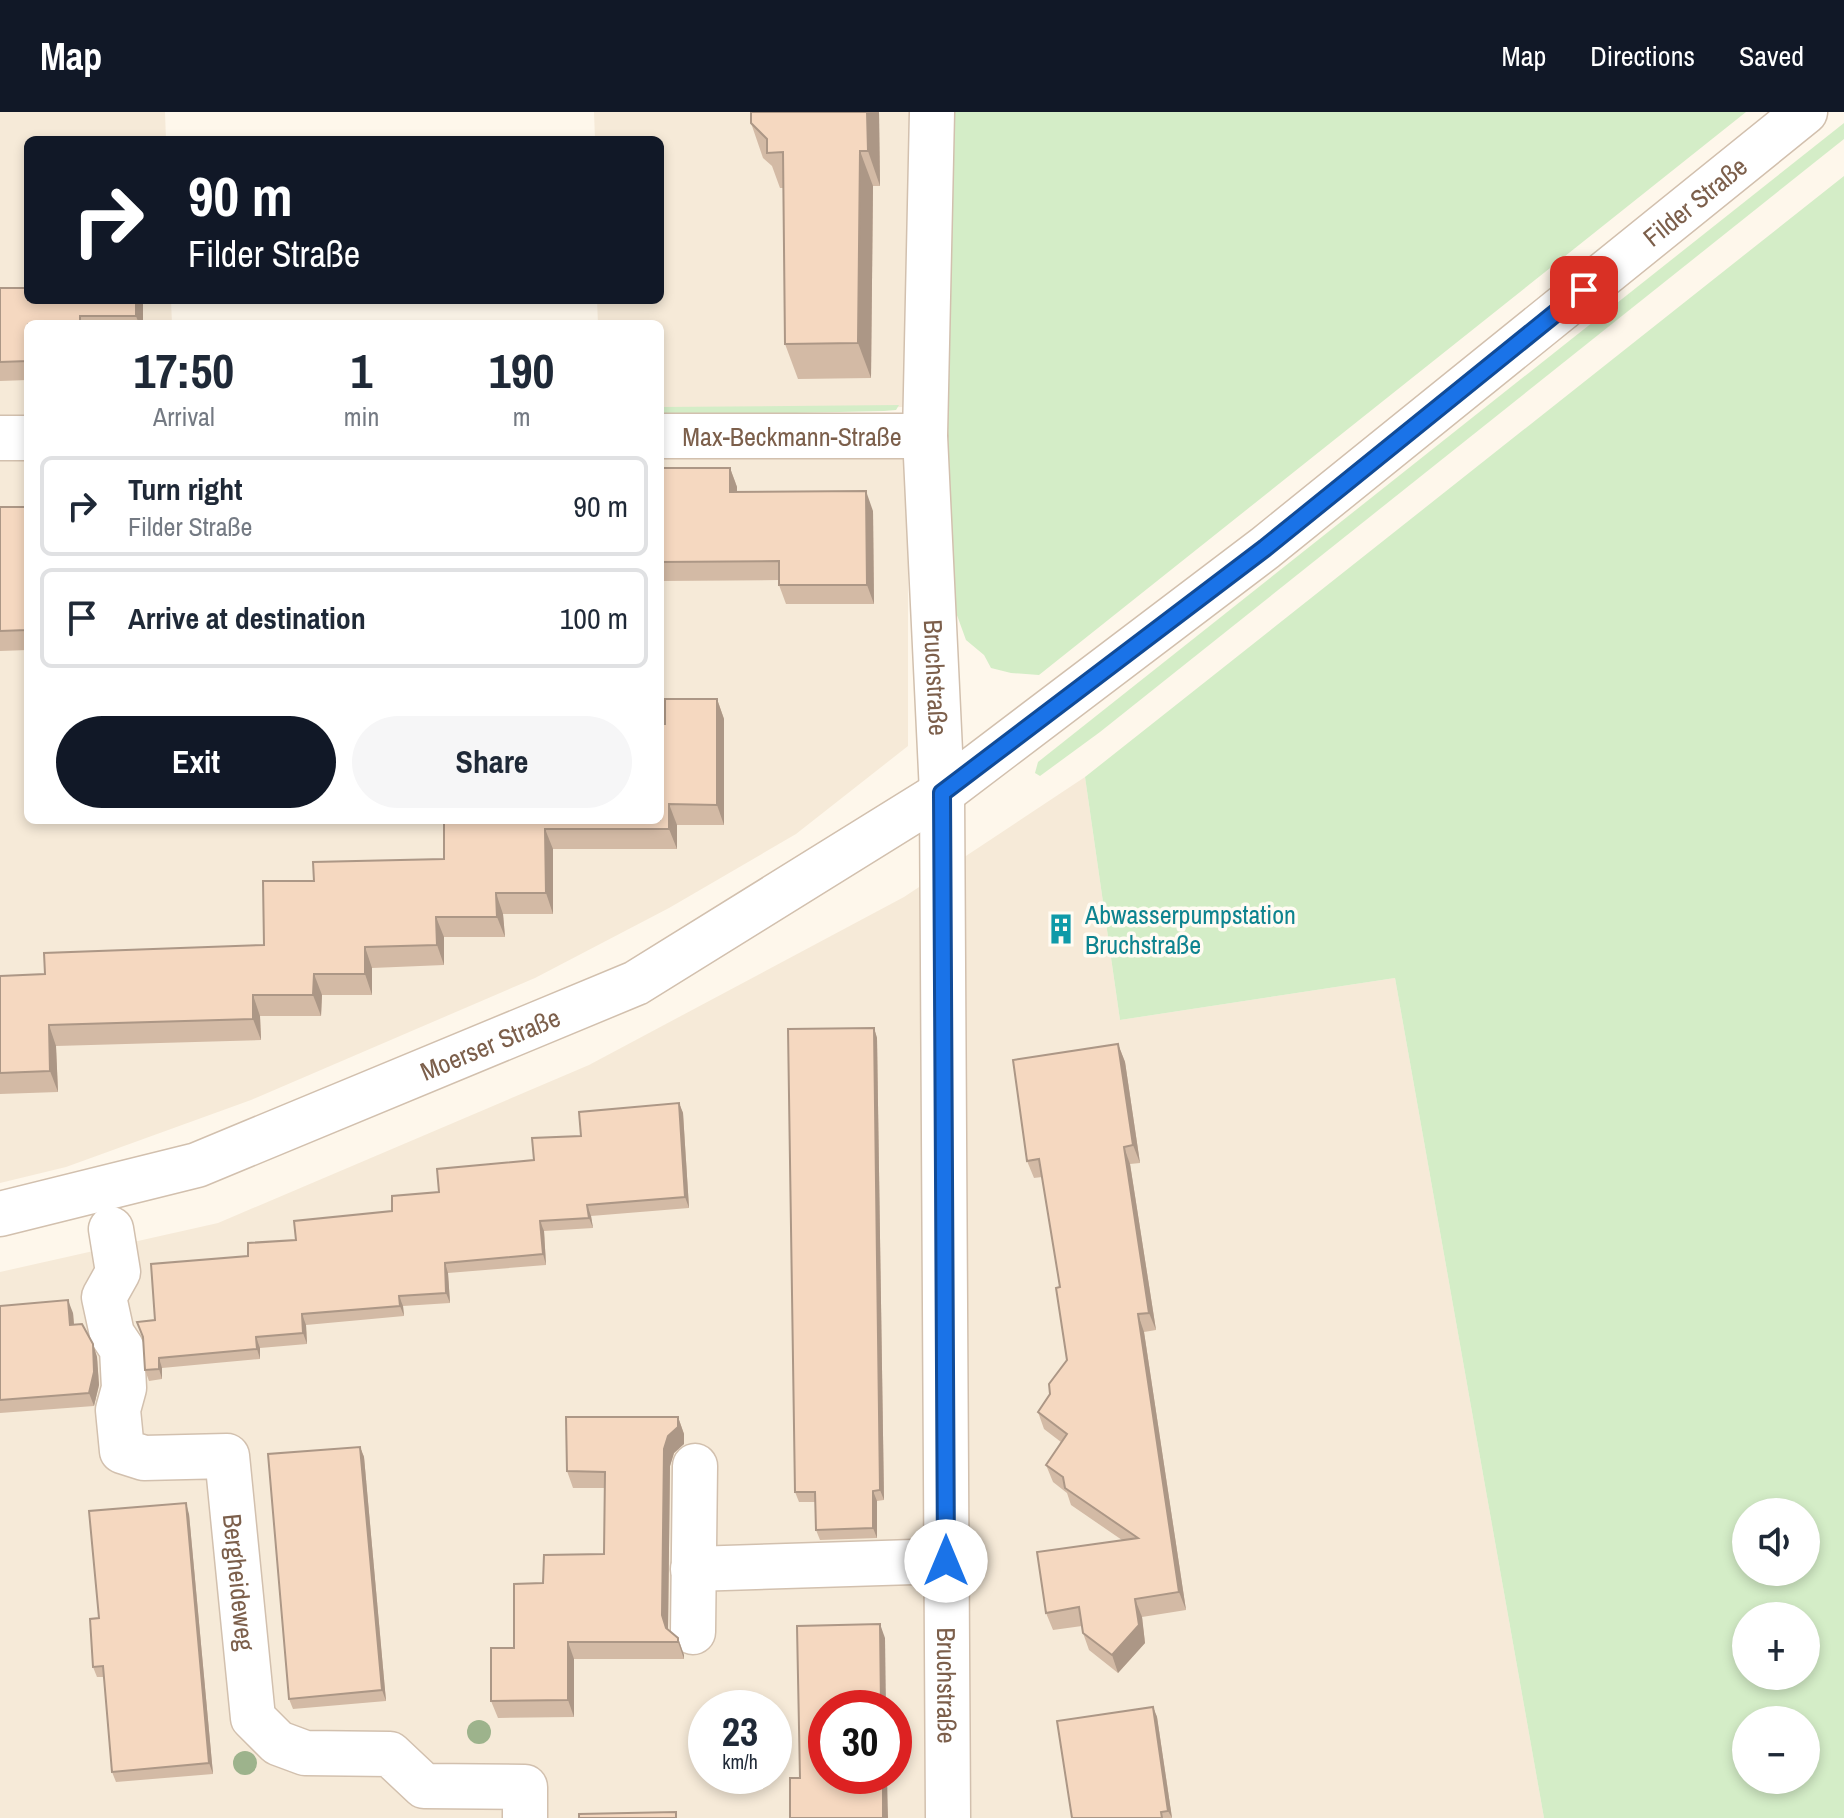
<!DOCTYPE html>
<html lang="en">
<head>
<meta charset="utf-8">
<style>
	:root { --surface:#fff; --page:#f6f6f7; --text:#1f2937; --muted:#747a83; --line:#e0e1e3; --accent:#111827 }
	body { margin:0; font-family:"Archivo Narrow",sans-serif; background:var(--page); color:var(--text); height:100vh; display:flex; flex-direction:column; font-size:30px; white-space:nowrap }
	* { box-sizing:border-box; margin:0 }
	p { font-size:26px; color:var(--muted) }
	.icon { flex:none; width:44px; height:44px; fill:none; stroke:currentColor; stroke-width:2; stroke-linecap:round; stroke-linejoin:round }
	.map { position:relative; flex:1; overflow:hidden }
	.sheet { position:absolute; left:24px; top:208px; width:640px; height:504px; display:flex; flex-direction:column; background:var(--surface); border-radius:12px; box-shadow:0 4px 12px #0003 }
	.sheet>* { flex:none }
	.guide { position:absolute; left:24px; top:24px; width:640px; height:168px; border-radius:12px; box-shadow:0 4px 12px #0003; background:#111827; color:#fff; overflow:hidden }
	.buttons { position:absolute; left:1732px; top:1386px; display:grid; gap:16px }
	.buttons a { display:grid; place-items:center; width:88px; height:88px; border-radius:50%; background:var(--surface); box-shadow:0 4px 12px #0003; font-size:40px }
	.speed { position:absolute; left:688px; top:1578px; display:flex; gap:16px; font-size:40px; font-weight:700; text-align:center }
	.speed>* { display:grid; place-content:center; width:104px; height:104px; border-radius:50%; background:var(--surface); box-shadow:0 4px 12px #0003; line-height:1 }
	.speed small { font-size:20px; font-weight:400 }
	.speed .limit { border:12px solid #d22; background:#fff; color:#111 }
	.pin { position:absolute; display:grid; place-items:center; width:68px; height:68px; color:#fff; margin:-34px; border-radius:16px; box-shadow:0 4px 12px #0006 }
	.me { position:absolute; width:88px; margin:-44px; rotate:0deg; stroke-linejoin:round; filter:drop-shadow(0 0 6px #0008) }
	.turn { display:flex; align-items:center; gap:28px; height:168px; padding:0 32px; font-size:36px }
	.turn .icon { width:104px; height:104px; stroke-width:2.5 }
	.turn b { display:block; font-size:56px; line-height:68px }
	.eta { display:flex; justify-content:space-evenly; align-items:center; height:136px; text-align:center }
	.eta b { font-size:48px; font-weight:800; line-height:56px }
	.action { display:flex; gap:16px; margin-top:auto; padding:16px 32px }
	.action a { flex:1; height:92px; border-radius:48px; background:var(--accent); color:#fff; font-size:32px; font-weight:800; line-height:92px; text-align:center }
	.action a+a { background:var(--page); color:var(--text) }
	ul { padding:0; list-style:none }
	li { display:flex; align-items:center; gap:24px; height:100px; margin:0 16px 12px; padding:0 16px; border:4px solid var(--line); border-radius:12px }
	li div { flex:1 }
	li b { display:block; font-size:30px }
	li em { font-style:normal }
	header { display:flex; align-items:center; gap:48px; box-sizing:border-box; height:112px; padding:0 40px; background:var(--accent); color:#fff }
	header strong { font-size:38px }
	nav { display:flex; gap:44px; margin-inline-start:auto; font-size:28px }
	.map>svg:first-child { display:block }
	.residential { fill:#f6ead8; fill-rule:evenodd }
	.green { fill:#d4edc7; fill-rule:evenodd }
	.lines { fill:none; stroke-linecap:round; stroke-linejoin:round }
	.minor-casing { stroke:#d2c0ae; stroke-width:47 }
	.minor { stroke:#fff; stroke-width:44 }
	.tree { fill:#9db38c }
	.wall { fill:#d3baa5 }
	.shaded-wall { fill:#ac9786 }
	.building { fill:#f5d8c0; stroke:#ac9786; stroke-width:2 }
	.route-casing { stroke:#114b97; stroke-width:20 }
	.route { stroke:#1a73e8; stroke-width:14 }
	.labels { text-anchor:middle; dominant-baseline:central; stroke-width:7; stroke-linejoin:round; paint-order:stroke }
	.street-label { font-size:26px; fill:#7c5f4b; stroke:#fffbf2 }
	.culture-label { font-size:26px; fill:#0d838f; stroke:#fffbf2; text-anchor:start }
</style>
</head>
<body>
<header>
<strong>Map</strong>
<nav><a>Map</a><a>Directions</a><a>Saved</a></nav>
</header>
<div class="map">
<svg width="1844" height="1706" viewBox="0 0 1844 1706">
	<rect width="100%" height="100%" fill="#fef7eb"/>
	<!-- residential -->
	<g class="residential">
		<path d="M0 0H165L166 28H28V188H171L172 212H28V708H660V309L908 313V634L796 722 669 796 535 866 251 988 66 1055 0 1071Z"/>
		<path d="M594 0H915L903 295 660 300V212H598L597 188H660V28H595Z"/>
		<path d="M1085 665 1120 908 1395 866 1544 1706H0V1160L218 1111 589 953 904 785ZM706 1596H774V1664H706ZM826 1596H894V1664H826Z"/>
	</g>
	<!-- green -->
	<g class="green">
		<path d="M951 0H1746L1039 563 1011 561 991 556 984 543 966 528 954 495 941 297Z"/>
		<path d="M1844 11V27L1100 620 1040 664 1035 661 1038 650Z"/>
		<path d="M1844 64V1706H1544L1395 866 1120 908 1085 665ZM1806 1400V1460H1746V1400ZM1806 1504V1564H1746V1504ZM1806 1608V1668H1746V1608Z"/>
		<path d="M899 293 896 298 884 299 660 304V295Z"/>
	</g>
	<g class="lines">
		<!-- minor casing -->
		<g class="minor-casing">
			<g id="minor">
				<path id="s1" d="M932 0 925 324 942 681 948 1706"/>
				<path id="s2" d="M660 324H925"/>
				<path d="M0 326H28"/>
				<path id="s3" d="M0 1102 197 1053 636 871 942 681 1265 436 1805 0"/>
				<path id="s4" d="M111 1117 118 1160 104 1185 112 1222 122 1237 124 1276 118 1298 122 1339 144 1346 227 1344 253 1606 278 1631 305 1641 390 1642 424 1674 525 1675V1706"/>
				<path d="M693 1457 946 1449"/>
				<path d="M693 1520 695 1354"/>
			</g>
		</g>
		<!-- minor -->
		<use href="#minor" class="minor"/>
	</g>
	<!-- trees -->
	<g class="tree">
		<circle cx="479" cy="1620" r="12"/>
		<circle cx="245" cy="1651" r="12"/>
	</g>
	<!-- wall -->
	<g class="wall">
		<path d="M751 0H879L880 74H873L871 266 798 267 785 232 783 76H780L772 54 763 46 751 11Z"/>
		<path d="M0 176 28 188H143V212H28V268L0 269Z"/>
		<path d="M660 356H730L737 375V380L873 399 874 492H786L779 473V468L660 469Z"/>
		<path d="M0 395H28V538L0 539Z"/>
		<path d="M717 587 724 607V713H677V737H553V802H503L505 825H444V853L372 856V883H322L321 904H260L261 928 56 934 58 980 0 982V864L45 862 264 833 314 769 444 747V708H660L665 612Z"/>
		<path d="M874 916 877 926 884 1388 877 1389V1426L820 1428 816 1418 815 1390H799L795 1380Z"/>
		<path d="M1118 932 1125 950 1140 1051 1130 1052 1156 1218 1144 1220 1186 1498 1142 1505 1145 1531 1118 1561 1089 1538 1083 1521 1082 1514 1053 1518 1046 1501 1122 1428 1071 1393 1067 1381 1053 1370 1046 1353 1061 1330 1044 1317 1038 1300 1050 1282 1067 1248 1060 1175 1042 1065 1034 1066 1027 1049Z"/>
		<path d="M679 991 683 1001 689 1096 591 1104 593 1116 544 1119 546 1153 448 1161 450 1191 403 1194 404 1204 306 1213 307 1232 260 1236V1247L162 1256V1267L149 1269 145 1258 155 1208 248 1144 296 1128 392 1099 439 1080 534 1048 581 1024Z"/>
		<path d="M0 1194 73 1201 74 1212 93 1232 97 1245 99 1273 94 1294 0 1301Z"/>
		<path d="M678 1305 684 1322V1332L674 1341 670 1354 668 1518 678 1526 684 1543V1547H574V1605L498 1606 491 1589 543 1471 604 1442 605 1376H573L567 1359Z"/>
		<path d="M360 1335 364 1345 386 1589 293 1597 289 1587Z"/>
		<path d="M189 1402 213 1662 116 1670 112 1660 104 1565H97L93 1555 99 1506Z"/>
		<path d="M1153 1595 1157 1605 1172 1706H1072Z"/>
	</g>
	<!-- shaded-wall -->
	<g class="shaded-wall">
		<path d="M867 0H879L880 74 868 39Z"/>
		<path d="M860 39 873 74 871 266 858 231Z"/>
		<path d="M136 188H143V212H139L136 204Z"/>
		<path d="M730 356 737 375V399L730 380Z"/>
		<path d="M866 379 873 399 874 492 867 473Z"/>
		<path d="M27 461 28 465V520L27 518Z"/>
		<path d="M717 587 724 607V713L717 693Z"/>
		<path d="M669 692 677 713V737L669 717Z"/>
		<path d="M545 717 553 737V802L546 781Z"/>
		<path d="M496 781 503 802 505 825 497 805Z"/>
		<path d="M436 805 444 825V853L437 833Z"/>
		<path d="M365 835 372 856V883L365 862Z"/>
		<path d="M314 862 322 883 321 904 313 883Z"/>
		<path d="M253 883 260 904 261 928 253 907Z"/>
		<path d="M49 913 56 934 58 980 50 959Z"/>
		<path d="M874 916 877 926 884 1388 880 1378Z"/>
		<path d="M1118 932 1125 950 1140 1051 1133 1033Z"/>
		<path d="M679 991 683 1001 689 1096 685 1085Z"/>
		<path d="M1124 1035 1130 1052 1156 1218 1149 1201Z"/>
		<path d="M587 1093 591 1104 593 1116 589 1106Z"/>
		<path d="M540 1109 544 1119 546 1153 543 1142Z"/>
		<path d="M445 1151 448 1161 450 1191 446 1181Z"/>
		<path d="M399 1184 403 1194 404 1204 400 1194Z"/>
		<path d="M68 1188 73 1201 75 1226 70 1213Z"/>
		<path d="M302 1202 306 1213 307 1232 303 1221Z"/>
		<path d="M1138 1202 1144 1220 1186 1498 1179 1480Z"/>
		<path d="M256 1225 260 1236V1247L257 1237Z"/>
		<path d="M93 1232 97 1245 99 1273 94 1294 89 1281Z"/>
		<path d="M159 1246 162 1256V1267L159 1257Z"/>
		<path d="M678 1305 684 1322V1332L674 1341 670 1354 668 1520 672 1533 662 1503 664 1337 668 1324Z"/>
		<path d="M360 1335 364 1345 386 1589 382 1578Z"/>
		<path d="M873 1379 877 1389V1426L873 1416Z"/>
		<path d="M186 1391 189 1402 213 1662 209 1651Z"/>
		<path d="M1135 1487 1142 1505 1145 1531 1118 1561 1112 1543Z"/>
		<path d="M880 1512 885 1526 886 1596H881Z"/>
		<path d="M678 1526 684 1543V1547L678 1530Z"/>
		<path d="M568 1530 574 1547V1605L568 1588Z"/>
		<path d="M1153 1595 1157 1605 1172 1706 1168 1699Z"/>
		<path d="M883 1664H887L888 1706H883Z"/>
	</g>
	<!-- building -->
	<g class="building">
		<path d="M751 0H867L868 39H860L858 231 785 232 783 40 767 41V27L751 11Z"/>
		<path d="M0 176H28V188H136V204H80V212H28V249L0 250Z"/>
		<path d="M660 356H730V380L866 379 867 473H779V449L660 450Z"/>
		<path d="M0 395H28V460L27 461V518L0 519Z"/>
		<path d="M665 587H717V693L669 692V717H545L546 781H496L497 805H436L437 833 365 835V862H314L313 883H253V907L49 913 50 959 0 961V864L45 862 44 841 264 833 263 769H314L313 750 444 747V708H660V612H665Z"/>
		<path d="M874 916 880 1378 873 1379V1416L816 1418 815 1380H795L788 917Z"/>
		<path d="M1118 932 1133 1033 1124 1035 1149 1201 1138 1202 1179 1480 1135 1487 1139 1513 1112 1543 1083 1521 1079 1495 1046 1501 1037 1440 1138 1426 1065 1376 1063 1365 1046 1353 1067 1322 1038 1300 1050 1282 1049 1272 1067 1248 1056 1176 1060 1175 1039 1047 1027 1049 1013 948Z"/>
		<path d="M679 991 685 1085 587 1093 589 1106 540 1109 543 1142 445 1151 446 1181 399 1184 400 1194 302 1202 303 1221 256 1225 257 1237 159 1246V1257L145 1258 143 1225 137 1210 155 1208 151 1152 248 1144V1131L296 1128 294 1109 392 1099V1084L439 1080 437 1057 534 1048 532 1026 581 1024 579 1000Z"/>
		<path d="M68 1188 70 1213 82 1212 93 1232 94 1260 89 1281 0 1288V1194Z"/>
		<path d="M566 1305H678V1315L668 1324 664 1337 662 1503 666 1516 678 1526V1530H568V1588L491 1589V1536H514V1472L543 1471 544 1443 604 1442 605 1360 567 1359Z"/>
		<path d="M360 1335 382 1578 289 1587 268 1342Z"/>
		<path d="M186 1391 209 1651 112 1660 103 1554 93 1555 90 1507 99 1506 89 1399Z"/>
		<path d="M880 1512 881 1596H826V1664H883V1706H790V1666H800L797 1514Z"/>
		<path d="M1153 1595 1168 1699 1161 1700 1162 1706H1072L1057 1609Z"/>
		<path d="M676 1700V1706H579V1702Z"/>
	</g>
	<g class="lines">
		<!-- route casing -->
		<g class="route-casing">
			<path id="route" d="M946 1449 942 681 1265 436 1584 178"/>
		</g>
		<!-- route -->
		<use href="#route" class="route"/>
	</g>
	<!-- icons -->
	<defs>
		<g id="building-bare" transform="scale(2.4)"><path d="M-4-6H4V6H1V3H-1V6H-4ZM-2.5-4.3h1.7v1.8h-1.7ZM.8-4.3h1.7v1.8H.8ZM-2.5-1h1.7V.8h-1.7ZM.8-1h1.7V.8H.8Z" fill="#0f9aa8" stroke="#fffbf2" stroke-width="2.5" paint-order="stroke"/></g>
	</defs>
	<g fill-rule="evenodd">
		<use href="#building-bare" x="1061" y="817"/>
	</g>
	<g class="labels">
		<!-- street labels -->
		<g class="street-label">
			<text stroke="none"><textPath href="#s3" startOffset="1996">Filder Straße</textPath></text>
			<text stroke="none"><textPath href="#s2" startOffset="132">Max-Beckmann-Straße</textPath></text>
			<text stroke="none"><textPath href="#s1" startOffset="566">Bruchstraße</textPath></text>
			<text stroke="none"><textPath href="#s3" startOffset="520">Moerser Straße</textPath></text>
			<text stroke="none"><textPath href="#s4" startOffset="464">Bergheideweg</textPath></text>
			<text stroke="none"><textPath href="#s1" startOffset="1574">Bruchstraße</textPath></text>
		</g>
		<!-- culture labels -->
		<g class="culture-label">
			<text x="1085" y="802">Abwasserpumpstation<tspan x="1085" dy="30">Bruchstraße</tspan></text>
		</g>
	</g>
</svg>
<div class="buttons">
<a><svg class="icon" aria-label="sound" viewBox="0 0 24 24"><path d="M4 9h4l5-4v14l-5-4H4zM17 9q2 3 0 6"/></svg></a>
<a>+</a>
<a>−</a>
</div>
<div class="speed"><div>23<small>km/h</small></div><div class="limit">30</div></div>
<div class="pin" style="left:1584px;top:178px;background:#d93025"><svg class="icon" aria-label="arrive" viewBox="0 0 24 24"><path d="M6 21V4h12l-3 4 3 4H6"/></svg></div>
<svg class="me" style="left:946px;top:1449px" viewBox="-20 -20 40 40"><circle r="19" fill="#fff"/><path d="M0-13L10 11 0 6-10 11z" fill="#1a73e8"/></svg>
<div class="guide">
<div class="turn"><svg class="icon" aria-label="right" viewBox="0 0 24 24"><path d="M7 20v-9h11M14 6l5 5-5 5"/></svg><div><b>90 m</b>Filder Straße</div></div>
</div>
<section class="sheet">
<div class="eta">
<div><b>17:50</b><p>Arrival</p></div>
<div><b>1</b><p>min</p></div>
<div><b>190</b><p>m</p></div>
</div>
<ul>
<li><svg class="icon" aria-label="right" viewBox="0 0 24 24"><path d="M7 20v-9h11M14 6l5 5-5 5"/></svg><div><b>Turn right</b><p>Filder Straße</p></div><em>90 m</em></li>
<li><svg class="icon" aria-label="arrive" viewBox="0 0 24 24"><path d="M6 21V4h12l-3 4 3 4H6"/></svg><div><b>Arrive at destination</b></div><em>100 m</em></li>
</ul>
<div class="action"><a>Exit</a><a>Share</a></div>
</section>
</div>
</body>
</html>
